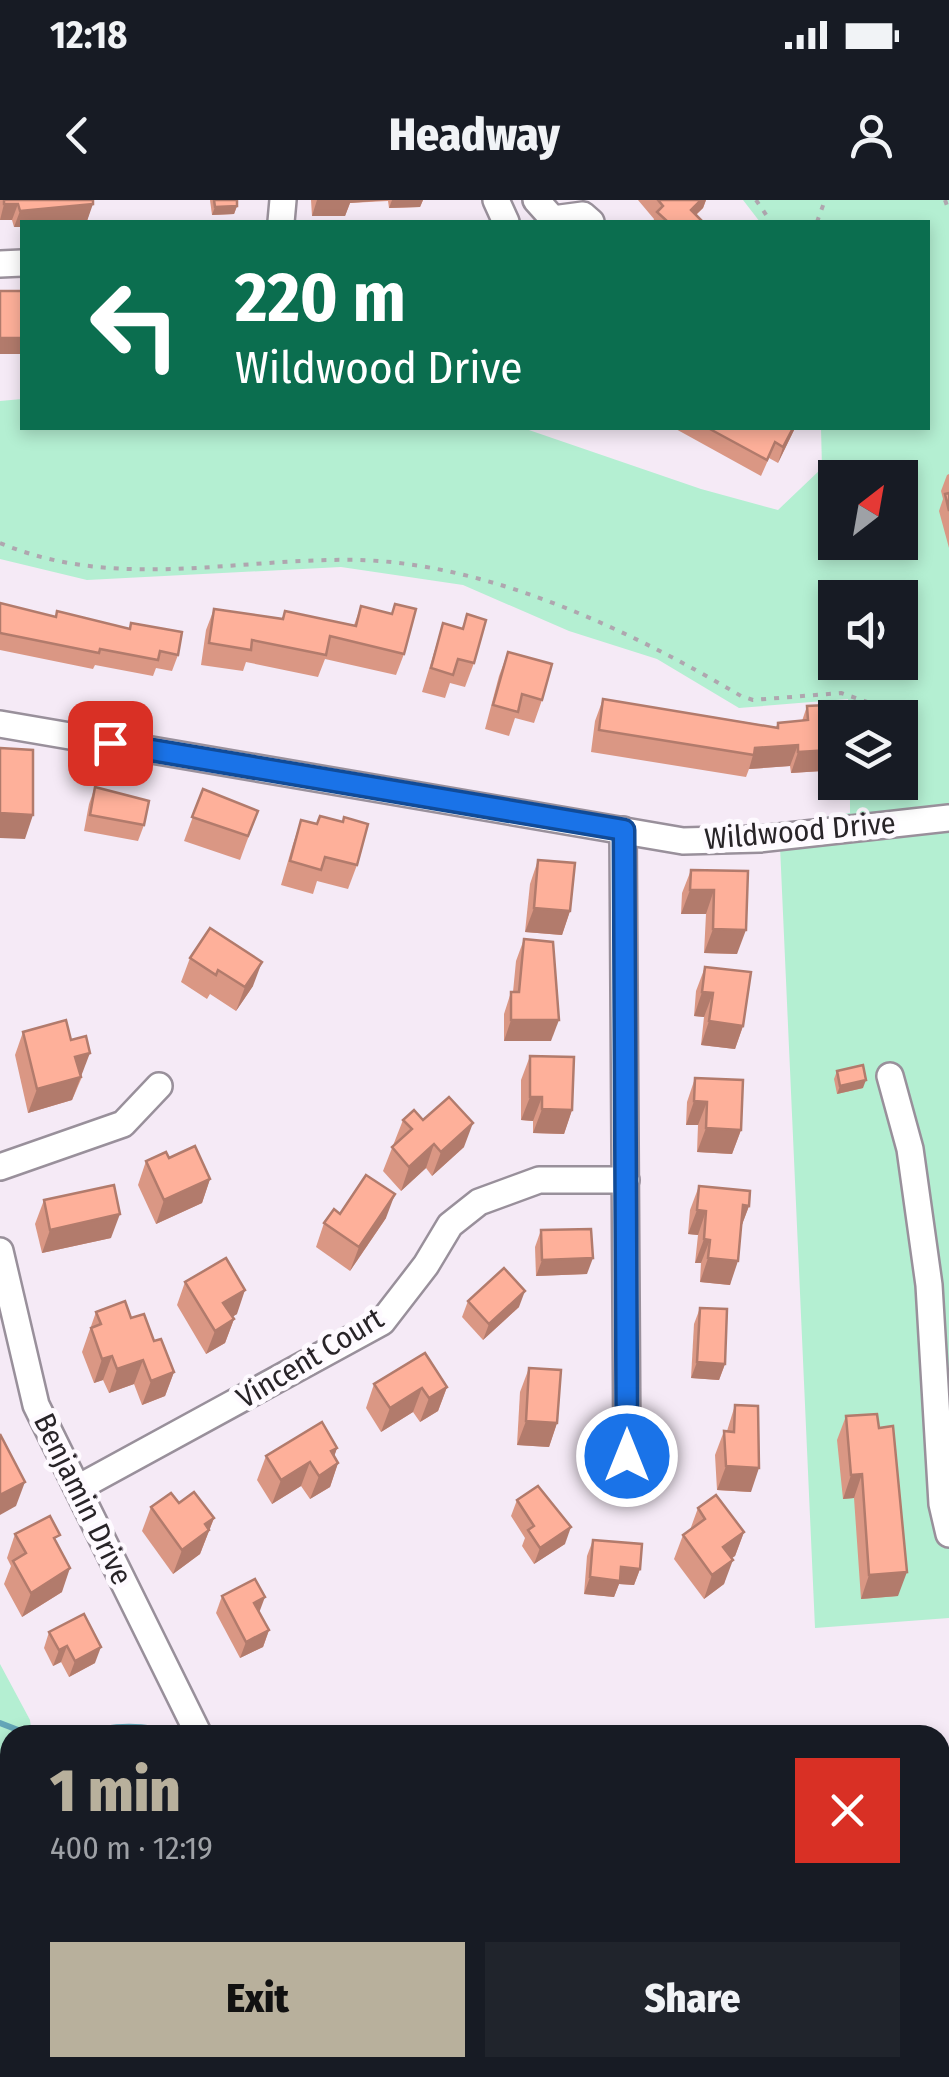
<!DOCTYPE html>
<html lang="en">
<head>
<meta charset="utf-8">
<style>
	:root { --surface:#171b24; --page:#20242c; --text:#f1f3f6; --muted:#9ea1a6; --accent:#b8b09c }
	body { margin:0; font-family:"Fira Sans Condensed",sans-serif; background:var(--page); color:var(--text); height:100vh; display:flex; flex-direction:column; font-size:38px; white-space:nowrap }
	* { box-sizing:border-box; margin:0 }
	p { font-size:32px; color:var(--muted) }
	.icon { flex:none; width:55px; height:55px; fill:none; stroke:currentColor; stroke-width:2; stroke-linecap:round; stroke-linejoin:round }
	.map { position:relative; flex:1; overflow:hidden }
	.panel { position:absolute; left:0px; top:1525px; width:950px; height:352px; display:flex; flex-direction:column; background:var(--surface); border-radius:30px 30px 0 0; box-shadow:0 5px 15px #0003 }
	.panel>* { flex:none }
	.top-card { position:absolute; left:20px; top:20px; width:910px; height:210px; border-radius:0px; box-shadow:0 5px 15px #0003; background:#0b6e4f; color:#fff; overflow:hidden }
	.needle { width:65px; rotate:31deg }
	.tools { position:absolute; left:818px; top:260px; display:grid; gap:20px }
	.tools a { display:grid; place-items:center; width:100px; height:100px; border-radius:0px; background:var(--surface); box-shadow:0 5px 15px #0003; font-size:50px }
	.pin { position:absolute; display:grid; place-items:center; width:85px; height:85px; color:#fff; margin:-42px; border-radius:20px; box-shadow:0 5px 15px #0006 }
	.me { position:absolute; width:110px; margin:-55px; rotate:0deg; stroke-linejoin:round; filter:drop-shadow(0 0 8px #0008) }
	.turn { display:flex; align-items:center; gap:35px; height:210px; padding:0 50px; font-size:45px }
	.turn .icon { width:130px; height:130px; stroke-width:2.5 }
	.turn b { display:block; font-size:70px; line-height:85px }
	.round { display:grid; place-items:center; flex:none; width:105px; height:105px; border-radius:0px; background:var(--page) }
	.headline { display:flex; align-items:center; justify-content:space-between; height:170px; padding:0 50px }
	h1 { font-size:60px; font-weight:800; line-height:75px; color:var(--accent) }
	.button { display:flex; gap:20px; margin-top:auto; padding:20px 50px }
	.button a { flex:1; height:115px; border-radius:0px; background:var(--accent); color:#111; font-size:40px; font-weight:800; line-height:115px; text-align:center }
	.button a+a { background:var(--page); color:var(--text) }
	.status { display:flex; justify-content:space-between; align-items:center; height:70px; padding:0 50px; background:var(--surface); direction:ltr }
	.status svg { height:28px; fill:currentColor }
	header { display:flex; justify-content:space-between; align-items:center; height:130px; padding:0 50px; background:var(--surface); font-size:45px; font-weight:800 }
	.map>svg:first-child { display:block }
	.green { fill:#b4efd2; fill-rule:evenodd }
	.lines { fill:none; stroke-linecap:round; stroke-linejoin:round }
	.stream { stroke:#64a6b8; stroke-width:6 }
	.minor-casing { stroke:#99909b; stroke-width:30 }
	.path { stroke:#afa6af; stroke-width:4; stroke-dasharray:5 8; stroke-linecap:butt }
	.minor { stroke:#fff; stroke-width:25 }
	.wall { fill:#da9784 }
	.shaded-wall { fill:#b27b6c }
	.building { fill:#feb09a; stroke:#b27b6c; stroke-width:2.5 }
	.route-casing { stroke:#114b97; stroke-width:25 }
	.route { stroke:#1a73e8; stroke-width:18 }
	.labels { text-anchor:middle; dominant-baseline:central; stroke-width:10; stroke-linejoin:round; paint-order:stroke }
	.street-label { font-size:30px; fill:#282428; stroke:#fefaff }
</style>
</head>
<body>
<div class="status"><b>12:18</b><svg viewBox="0 0 49 12"><path d="M0 12V9h3v3zM5 12V6h3v6zM10 12V3h3v9zM15 12V0h3v12zM26 1h20v11H26zM47 4h2v5h-2z"/></svg></div>
<header><svg class="icon" aria-label="back" viewBox="0 0 24 24"><path d="M15 5l-7 7 7 7"/></svg>Headway<svg class="icon" aria-label="person" viewBox="0 0 24 24"><circle cx="12" cy="8" r="4"/><path d="M4 21q1-7 8-7t8 7"/></svg></header>
<div class="map">
<svg width="949" height="1877" viewBox="0 0 949 1877">
	<rect width="100%" height="100%" fill="#f5eaf6"/>
	<!-- green -->
	<g class="green">
		<path d="M743 0H949V1418L815 1428 779 624 850 613V583L900 582V518L849 517 848 499 739 508 657 459 569 431 463 385 341 367 87 380 0 359V201L22 199V228H523L701 289 778 310 822 268 821 228H928V22H760ZM835 278H900V342H835ZM835 398H900V462H835Z"/>
		<path d="M0 1464 30 1520 32 1535H10V1868H161L166 1877H0Z"/>
		<path d="M949 1608V1821L940 1813V1610Z"/>
		<path d="M287 1868H684L671 1877H276Z"/>
	</g>
	<g class="lines">
		<!-- stream -->
		<g class="stream">
			<path d="M0 1523 31 1535"/>
			<path d="M80 1535C113 1524 145 1524 178 1535"/>
			<path d="M940 1586 949 1583"/>
			<path d="M940 1743 949 1741"/>
			<path d="M747 1877 752 1868"/>
		</g>
		<!-- minor casing -->
		<g class="minor-casing">
			<g id="minor">
				<path d="M496 0 506 22"/>
				<path d="M536 0 553 19 583 15 591 22"/>
				<path d="M281 22 283 0"/>
				<path d="M0 64 22 63"/>
				<path d="M0 524 683 641 760 639 949 618"/>
				<path d="M623 630 627 1256"/>
				<path d="M890 876 910 949 929 1085 942 1304 949 1334"/>
				<path d="M0 967 123 924 159 886"/>
				<path d="M0 1051 36 1205 199 1535"/>
				<path d="M78 1288 382 1122 426 1065 450 1025 479 1002 539 980H626"/>
			</g>
		</g>
		<!-- path -->
		<g class="path">
			<path d="M756 0 771 22"/>
			<path d="M945 0 949 11"/>
			<path d="M817 22 825 0"/>
			<path d="M0 343C117 392 238 357 360 360 490 364 630 430 741 496L753 500 841 493 888 509"/>
			<path d="M940 1701 949 1699"/>
			<path d="M940 1829 941 1813 949 1800"/>
			<path d="M940 1833 949 1856"/>
			<path d="M0 1863 7 1877"/>
			<path d="M592 1877 607 1868"/>
		</g>
		<!-- minor -->
		<use href="#minor" class="minor"/>
	</g>
	<!-- wall -->
	<g class="wall">
		<path d="M0 0H93L87 21 67 22H22L14 27 12 20H0Z"/>
		<path d="M210 0H237V6L234 14 212 15Z"/>
		<path d="M311 0H423L420 7 389 8 388 1 350 3 345 16H312Z"/>
		<path d="M638 0H706L703 8 696 15 703 22H653L654 19Z"/>
		<path d="M674 228H795L778 263 769 258 761 276Z"/>
		<path d="M949 274V348L939 311 943 299 941 291 947 275Z"/>
		<path d="M0 403 55 417 129 428 131 423 178 455 172 471 156 468 153 476 95 465 93 469 0 450Z"/>
		<path d="M395 404 404 454 396 475 325 459 318 477 246 462 243 471 201 465 206 430 214 409 282 419 285 411 354 425 361 406 392 414Z"/>
		<path d="M467 414 474 463 465 487 450 483 445 498 422 492 443 423 462 428Z"/>
		<path d="M508 452 542 500 534 523 515 518 509 536 485 529 499 476Z"/>
		<path d="M603 499 776 527 778 523 802 521 807 506 822 571 791 573 790 566 749 569 746 577 591 552 595 521Z"/>
		<path d="M95 587 144 625 138 641 84 631 89 604Z"/>
		<path d="M203 589 258 611 240 660 184 641Z"/>
		<path d="M301 620 357 665 348 689 317 681 313 694 281 685 293 644Z"/>
		<path d="M538 660 570 711 562 735 525 732 530 684Z"/>
		<path d="M691 670 748 671 737 754 704 753 706 714H681L682 693Z"/>
		<path d="M524 739 551 841H504V814L511 792H513L516 761Z"/>
		<path d="M190 758 253 786 236 811 210 794 207 799 181 782Z"/>
		<path d="M705 767 743 826 735 849 701 845 704 817 694 816 696 791Z"/>
		<path d="M23 832 82 877 72 900 28 913 15 855Z"/>
		<path d="M530 856 572 910 564 934 533 933V921L521 920V880Z"/>
		<path d="M837 871 863 888 837 894 834 879Z"/>
		<path d="M695 878 741 930 732 954 697 952 698 925H686L687 902Z"/>
		<path d="M403 920H423L464 947 432 976 426 968 401 991 383 971Z"/>
		<path d="M169 958 210 979 202 1003 156 1024 138 985 146 961Z"/>
		<path d="M699 986 749 1006 741 1027 730 1085 700 1082 701 1063H695L698 1035 688 1034 690 1010Z"/>
		<path d="M44 1000 111 1038 42 1053 35 1024Z"/>
		<path d="M340 1014 386 1018 350 1071 316 1047 324 1023Z"/>
		<path d="M541 1030 587 1074 536 1076 535 1047Z"/>
		<path d="M185 1082 237 1114 232 1117 234 1119 225 1143 206 1154 177 1105Z"/>
		<path d="M468 1101 519 1107 483 1140 462 1117Z"/>
		<path d="M700 1108 725 1164 719 1180 691 1178 694 1124Z"/>
		<path d="M96 1112 131 1118 154 1141 174 1172 165 1196 142 1205 134 1184 109 1193 103 1180 94 1183 82 1152Z"/>
		<path d="M529 1168 557 1223 549 1247 517 1245 520 1192Z"/>
		<path d="M374 1184 447 1187 438 1211 420 1222 413 1212 381 1232 366 1208Z"/>
		<path d="M735 1205 751 1292 717 1290 715 1255 724 1231H727Z"/>
		<path d="M846 1216 879 1228 898 1396 861 1399 854 1298 843 1299 837 1240Z"/>
		<path d="M337 1248 334 1256 338 1263 330 1287 310 1299 301 1286 272 1304 257 1280 266 1256Z"/>
		<path d="M517 1300 565 1344 534 1364 522 1346 525 1338 511 1316Z"/>
		<path d="M179 1303 214 1318 200 1354 173 1374 142 1331 151 1307Z"/>
		<path d="M698 1308 744 1332 735 1356 731 1358 724 1384 704 1399 674 1359 683 1335 690 1330Z"/>
		<path d="M15 1334 57 1344 62 1392 22 1417 4 1384 11 1366 7 1358Z"/>
		<path d="M593 1340 640 1369 634 1385 619 1384 614 1397 584 1394 587 1356Z"/>
		<path d="M222 1396 259 1412 269 1430 263 1447 240 1458 216 1413Z"/>
		<path d="M49 1432 95 1463 69 1477 61 1462 53 1466 44 1448Z"/>
	</g>
	<!-- shaded-wall -->
	<g class="shaded-wall">
		<path d="M317 0H388L350 3 345 16H312Z"/>
		<path d="M392 0H423L420 7 389 8Z"/>
		<path d="M701 0H706L703 8 688 22 691 10Z"/>
		<path d="M4 4H18L12 20H0Z"/>
		<path d="M93 4 87 21 67 22H22V27H14L20 11Z"/>
		<path d="M237 6 234 14 212 15 215 7Z"/>
		<rect x="0" y="138" width="22" height="16"/>
		<path d="M793 228H795L778 263 783 247Z"/>
		<path d="M798 545 790 566 749 569 755 548Z"/>
		<path d="M830 550 822 571 791 573 798 552Z"/>
		<path d="M0 613 33 615 25 639 0 638Z"/>
		<path d="M690 690H714L706 714H681Z"/>
		<path d="M534 708 570 711 562 735 525 732Z"/>
		<path d="M713 729 746 730 737 754 704 753Z"/>
		<path d="M262 762 253 786 236 811 245 787Z"/>
		<path d="M702 792 713 793 704 817 694 816Z"/>
		<path d="M511 820H559L551 841H504Z"/>
		<path d="M709 821 743 826 735 849 701 845Z"/>
		<path d="M90 853 72 900 28 913 37 889 75 857Z"/>
		<path d="M866 880 863 888 837 894 840 886Z"/>
		<path d="M530 897H542L533 921 521 920Z"/>
		<path d="M694 901 707 902 698 925H686Z"/>
		<path d="M542 909 572 910 564 934 533 933Z"/>
		<path d="M473 923 464 947 432 976 441 952Z"/>
		<path d="M706 928 741 930 732 954 697 952Z"/>
		<path d="M434 944 426 968 401 991 409 967Z"/>
		<path d="M210 979 202 1003 156 1024 164 1000Z"/>
		<path d="M395 994 386 1018 350 1071 359 1047Z"/>
		<path d="M743 1005 749 1006 740 1030Z"/>
		<path d="M697 1010 706 1011 698 1035 688 1034Z"/>
		<path d="M120 1014 111 1038 42 1053 50 1030Z"/>
		<path d="M704 1039 710 1040 701 1063H695Z"/>
		<path d="M593 1058 587 1074 536 1076 542 1060Z"/>
		<path d="M708 1058 738 1061 730 1085 700 1082Z"/>
		<path d="M245 1090 237 1114 215 1127 223 1103Z"/>
		<path d="M525 1091 519 1107 483 1140 489 1124Z"/>
		<path d="M234 1119 225 1143 206 1154 215 1131Z"/>
		<path d="M112 1156 103 1180 94 1183 102 1159Z"/>
		<path d="M143 1160 134 1184 109 1193 117 1169Z"/>
		<path d="M697 1162 725 1164 719 1180 691 1178Z"/>
		<path d="M174 1172 165 1196 142 1205 151 1181Z"/>
		<path d="M447 1187 438 1211 420 1222 429 1198Z"/>
		<path d="M422 1188 413 1212 381 1232 390 1208Z"/>
		<path d="M526 1221 557 1223 549 1247 517 1245Z"/>
		<path d="M337 1248 330 1269 338 1263 330 1287 310 1299 319 1276 331 1251Z"/>
		<path d="M310 1262 301 1286 272 1304 281 1280Z"/>
		<path d="M726 1266 759 1268 751 1292 717 1290Z"/>
		<path d="M862 1274 854 1298 843 1299 851 1275Z"/>
		<path d="M25 1282 16 1306 0 1315V1295Z"/>
		<path d="M214 1318 200 1354 173 1374 182 1350 205 1324Z"/>
		<path d="M571 1327 565 1344 534 1364 540 1348Z"/>
		<path d="M744 1332 735 1356 714 1371 723 1347Z"/>
		<path d="M733 1360 724 1384 704 1399 712 1375Z"/>
		<path d="M621 1367 640 1369 634 1385 619 1384 614 1397 584 1394 590 1377Z"/>
		<path d="M70 1368 62 1392 22 1417 31 1393Z"/>
		<path d="M907 1372 898 1396 861 1399 869 1375Z"/>
		<path d="M265 1397 259 1413 254 1403Z"/>
		<path d="M269 1430 263 1447 240 1458 246 1442Z"/>
		<path d="M67 1446 61 1462 53 1466 59 1450Z"/>
		<path d="M101 1447 95 1463 69 1477 75 1461Z"/>
	</g>
	<!-- building -->
	<g class="building">
		<path d="M4 0H93V4L20 11 18 4H4Z"/>
		<path d="M214 0H237V6L215 7Z"/>
		<path d="M658 0H701L691 10 703 22H668L657 12 663 6Z"/>
		<rect x="0" y="91" width="22" height="47"/>
		<path d="M708 228H793L783 247 775 242 767 260Z"/>
		<path d="M949 293V311L945 294Z"/>
		<path d="M0 403 56 417 57 411 130 429 131 423 182 432 178 455 160 451 158 460 100 449 99 453 0 433Z"/>
		<path d="M395 404 416 409 404 454 330 436 326 455 252 440 251 450 209 443 214 409 283 419 285 411 356 426 361 406 392 414Z"/>
		<path d="M467 414 486 420 474 463 458 459 453 475 431 468 443 423 463 429Z"/>
		<path d="M508 452 552 464 542 500 522 494 518 512 493 505Z"/>
		<path d="M603 499 778 528V523L808 520 807 506 827 505 830 550 798 552V545L755 548 754 555 599 530Z"/>
		<path d="M0 548 33 550V615L0 613Z"/>
		<path d="M95 587 149 601 144 625 90 615Z"/>
		<path d="M203 589 258 611 248 636 192 617Z"/>
		<path d="M320 616 343 622 344 617 368 624 357 665 325 657 321 670 290 661 301 620 317 624Z"/>
		<path d="M538 660 575 663 570 711 534 708Z"/>
		<path d="M691 670 748 671 746 730 713 729 714 690H690Z"/>
		<path d="M210 728 262 762 245 787 218 770 216 775 190 758Z"/>
		<path d="M524 739 553 742 559 820H511V792H519Z"/>
		<path d="M705 767 751 772 743 826 709 821 713 793 702 792Z"/>
		<path d="M66 820 71 840 86 836 90 853 75 857 81 877 37 889 23 832Z"/>
		<path d="M530 856 574 857 572 910 542 909V897H530Z"/>
		<path d="M863 865 866 880 840 886 837 871Z"/>
		<path d="M695 878 743 880 741 930 706 928 707 902 694 901Z"/>
		<path d="M449 897 473 923 441 952 434 944 409 967 392 947 412 929 403 920 414 910 423 920Z"/>
		<path d="M195 946 210 979 164 1000 146 961 166 952 169 958Z"/>
		<path d="M366 975 395 994 359 1047 324 1023 334 1009 340 1014Z"/>
		<path d="M114 985 120 1014 50 1030 44 1000Z"/>
		<path d="M699 986 750 991 749 1006 743 1005 738 1061 708 1058 710 1040 704 1039 706 1011 697 1010Z"/>
		<path d="M591 1029 593 1058 542 1060 541 1030Z"/>
		<path d="M226 1058 245 1090 223 1103 234 1119 215 1131 185 1082Z"/>
		<path d="M504 1068 525 1091 489 1124 468 1101Z"/>
		<path d="M125 1101 131 1118 144 1114 154 1141 161 1139 174 1172 151 1181 143 1160 117 1169 112 1156 102 1159 91 1128 101 1124 96 1112Z"/>
		<path d="M700 1108 727 1109 725 1164 697 1162Z"/>
		<path d="M425 1153 447 1187 429 1198 422 1188 390 1208 374 1184Z"/>
		<path d="M529 1168 561 1170 557 1223 526 1221Z"/>
		<path d="M735 1205 758 1206 759 1268 726 1266 724 1231 734 1232Z"/>
		<path d="M877 1214 879 1228 893 1226 907 1372 869 1375 862 1274 851 1275 846 1216Z"/>
		<path d="M322 1222 337 1248 331 1251 338 1263 319 1276 310 1262 281 1280 266 1256Z"/>
		<path d="M0 1234 25 1282 0 1295Z"/>
		<path d="M538 1286 571 1327 540 1348 528 1330 534 1326 517 1300Z"/>
		<path d="M194 1292 214 1318 205 1324 209 1330 182 1350 151 1307 171 1293 179 1303Z"/>
		<path d="M716 1295 744 1332 723 1347 733 1360 712 1375 683 1335 705 1319 698 1308Z"/>
		<path d="M50 1316 60 1335 54 1338 70 1368 31 1393 13 1361 26 1353 15 1334Z"/>
		<path d="M593 1340 642 1344 640 1369 621 1367 620 1381 590 1377Z"/>
		<path d="M255 1379 265 1397 254 1403 269 1430 246 1442 222 1396Z"/>
		<path d="M84 1414 101 1447 75 1461 67 1446 59 1450 49 1432Z"/>
	</g>
	<g class="lines">
		<!-- route casing -->
		<g class="route-casing">
			<path id="route" d="M110 543 624 630 627 1256"/>
		</g>
		<!-- route -->
		<use href="#route" class="route"/>
	</g>
	<g class="labels">
		<!-- street labels -->
		<g class="street-label">
			<text transform="translate(800 631) rotate(-5)">Wildwood Drive</text>
			<text transform="translate(310 1158) rotate(-31)">Vincent Court</text>
			<text transform="translate(83 1299) rotate(64)">Benjamin Drive</text>
		</g>
	</g>
</svg>
<div class="tools">
<a><svg class="needle" viewBox="-14 -14 28 28"><path d="M0-13l5 13h-10z" fill="#e53935"/><path d="M0 13l5-13h-10z" fill="#9ea1a6"/></svg></a>
<a><svg class="icon" aria-label="sound" viewBox="0 0 24 24"><path d="M4 9h4l5-4v14l-5-4H4zM17 9q2 3 0 6"/></svg></a>
<a><svg class="icon" aria-label="layers" viewBox="0 0 24 24"><path d="M12 4l9 5-9 5-9-5zM3 14l9 5 9-5"/></svg></a>
</div>
<div class="pin" style="left:110px;top:543px;background:#d93025"><svg class="icon" aria-label="arrive" viewBox="0 0 24 24"><path d="M6 21V4h12l-3 4 3 4H6"/></svg></div>
<svg class="me" style="left:627px;top:1256px" viewBox="-20 -20 40 40"><circle r="17" fill="#1a73e8" stroke="#fff" stroke-width="3"/><path d="M0-11L8 9 0 5-8 9z" fill="#fff"/></svg>
<div class="top-card">
<div class="turn"><svg class="icon" aria-label="left" viewBox="0 0 24 24"><path d="M17 20v-9H6M10 6l-5 5 5 5"/></svg><div><b>220 m</b>Wildwood Drive</div></div>
</div>
<section class="panel">
<div class="headline"><div><h1>1 min</h1><p>400 m · 12:19</p></div><a class="round" style="background:#d93025;color:#fff"><svg class="icon" aria-label="close" viewBox="0 0 24 24"><path d="M6 6l12 12M18 6L6 18"/></svg></a></div>
<div class="button"><a>Exit</a><a>Share</a></div>
</section>
</div>
</body>
</html>
